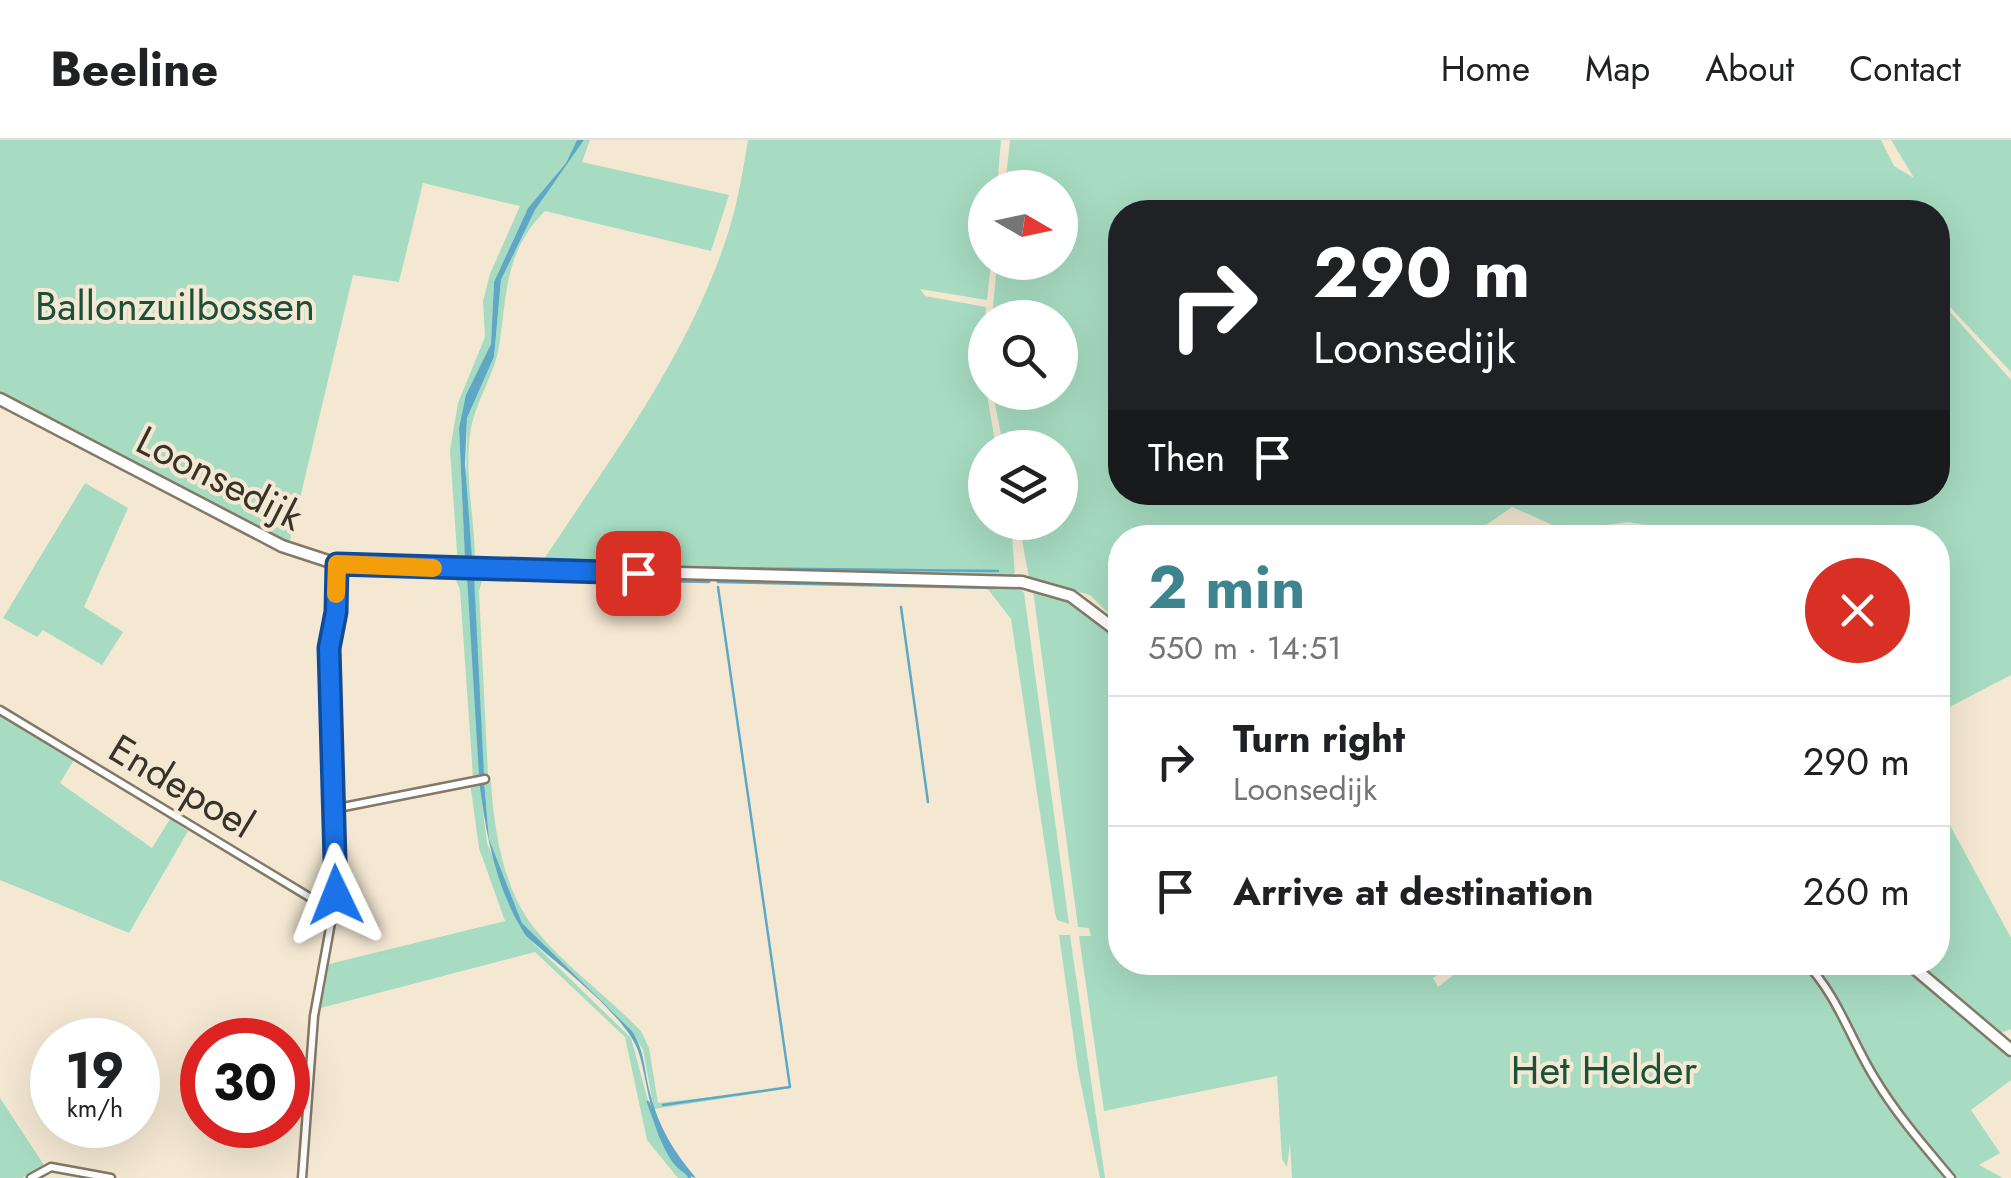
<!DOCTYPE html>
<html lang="en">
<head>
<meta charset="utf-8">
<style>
	:root { --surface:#fff; --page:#f6f6f6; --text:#202124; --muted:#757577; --line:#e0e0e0; --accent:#3d848e }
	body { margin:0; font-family:Jost,sans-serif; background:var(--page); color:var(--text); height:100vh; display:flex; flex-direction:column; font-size:38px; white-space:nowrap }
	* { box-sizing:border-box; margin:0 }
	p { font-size:32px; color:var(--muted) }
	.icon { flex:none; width:55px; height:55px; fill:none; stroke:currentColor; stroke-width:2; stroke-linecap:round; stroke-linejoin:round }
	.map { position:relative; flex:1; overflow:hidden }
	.drawer { position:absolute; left:1108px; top:385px; width:842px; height:450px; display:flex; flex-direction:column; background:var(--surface); border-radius:40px; box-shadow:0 10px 40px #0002 }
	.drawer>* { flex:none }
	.hud { position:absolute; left:1108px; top:60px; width:842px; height:305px; border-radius:40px; box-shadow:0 10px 40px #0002; background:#202124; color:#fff; overflow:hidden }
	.needle { width:65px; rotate:99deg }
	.tools { position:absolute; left:968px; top:30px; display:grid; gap:20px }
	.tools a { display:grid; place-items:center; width:110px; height:110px; border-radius:50%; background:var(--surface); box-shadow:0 10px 40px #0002; font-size:50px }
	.speed { position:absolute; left:30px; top:878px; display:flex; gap:20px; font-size:50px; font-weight:700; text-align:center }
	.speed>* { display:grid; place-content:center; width:130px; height:130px; border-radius:50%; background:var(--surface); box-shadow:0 10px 40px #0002; line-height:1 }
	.speed small { font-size:25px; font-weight:400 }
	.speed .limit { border:15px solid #d22; background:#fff; color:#111 }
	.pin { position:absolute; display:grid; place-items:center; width:85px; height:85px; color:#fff; margin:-42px; border-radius:20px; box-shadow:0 5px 15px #0006 }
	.me { position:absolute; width:110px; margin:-55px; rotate:358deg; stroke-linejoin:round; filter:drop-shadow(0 0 8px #0008) }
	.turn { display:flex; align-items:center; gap:35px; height:210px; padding:0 40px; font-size:45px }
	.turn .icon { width:130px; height:130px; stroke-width:2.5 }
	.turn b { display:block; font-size:70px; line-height:85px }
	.then { display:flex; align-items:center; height:95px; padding:0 40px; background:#0003; gap:20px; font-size:38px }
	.round { display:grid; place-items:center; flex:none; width:105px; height:105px; border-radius:52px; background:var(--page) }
	.head { display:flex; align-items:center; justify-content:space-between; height:170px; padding:0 40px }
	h1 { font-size:60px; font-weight:700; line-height:75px; color:var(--accent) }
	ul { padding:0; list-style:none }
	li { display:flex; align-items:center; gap:30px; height:130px; padding:0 40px; border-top:2px solid var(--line) }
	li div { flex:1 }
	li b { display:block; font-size:38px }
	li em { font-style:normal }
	header { display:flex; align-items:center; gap:60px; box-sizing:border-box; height:140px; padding:0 50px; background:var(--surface); border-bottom:2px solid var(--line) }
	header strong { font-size:48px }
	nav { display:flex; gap:55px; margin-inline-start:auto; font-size:35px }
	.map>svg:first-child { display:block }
	.green { fill:#a7dcc2 }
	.water { fill:#5fa8c5 }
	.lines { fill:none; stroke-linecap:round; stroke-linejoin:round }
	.stream { stroke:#5fa8c5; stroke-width:2.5 }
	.street-casing { stroke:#837966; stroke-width:11 }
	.secondary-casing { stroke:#837966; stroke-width:15 }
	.street { stroke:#fff; stroke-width:6 }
	.secondary { stroke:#fff; stroke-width:10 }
	.route-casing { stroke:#114b97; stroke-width:25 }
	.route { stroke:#1a73e8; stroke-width:18 }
	.slow { stroke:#f59e0b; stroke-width:18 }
	.labels { text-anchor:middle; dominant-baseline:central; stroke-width:8; stroke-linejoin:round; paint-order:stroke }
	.park-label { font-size:40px; fill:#1a513b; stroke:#f4e8d3 }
	.street-label { font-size:40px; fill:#37332b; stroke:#f4e8d3 }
</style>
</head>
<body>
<header>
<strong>Beeline</strong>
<nav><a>Home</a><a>Map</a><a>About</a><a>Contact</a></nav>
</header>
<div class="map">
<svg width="2011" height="1038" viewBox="0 0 2011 1038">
	<rect width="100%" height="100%" fill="#f4e8d3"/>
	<!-- green -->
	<g class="green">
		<path d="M0 0H577L566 23 528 68 494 142 491 204 467 255 459 288 465 419 467 278 494 217 501 140 535 70 584 0H590L582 22 729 55 711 111 545 71C504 112 507 155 499 207 494 237 474 263 470 295 464 338 476 383 475 427H458L450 310 458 263 485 197 483 161 490 134 520 66 423 43 399 142 353 135 287 413 0 262Z"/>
		<path d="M748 0H1001L997 47 985 48V122L991 123 987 160 920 149 925 156 986 167 982 227 996 307 985 308V382L1011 383 1015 436 538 428C609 320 690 215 729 90 738 61 743 30 748 0Z"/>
		<path d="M1010 0H1881L1894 26 1914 38 1891 0H2011V232L1949 166 1945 146 1938 147V72H1120V352H1938V153L1944 152 1951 173 2011 240V535L1938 573V398H1675L1672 389 1628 382 1566 391 1512 367 1469 397 1120 398V485L1090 455 1029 438 1019 383 1060 382V308L1004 307 1003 303 1022 304 1021 297 1001 295 993 253 1060 252V178L992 177 997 123 1060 122V48L1005 47Z"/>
		<path d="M85 343 128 368 84 467 123 492 102 525 43 490 37 497 3 478Z"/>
		<path d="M453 433H484L479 451 488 635 473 637 460 450Z"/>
		<path d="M987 448 1021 449 1024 453 1069 784 1057 780 1055 773 1011 479Z"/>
		<path d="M1033 450C1068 453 1093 474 1120 496V583L1108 594 1111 598 1120 591V822L1456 823 1433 838 1438 847 1469 823H1899L2011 918V940L1971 970 2000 1013 1979 1025 2003 1038H1292L1290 1003 1287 1027 1282 1019 1277 936 1104 971 1079 796H1091L1089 788 1078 787Z"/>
		<path d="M0 574 74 620 60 643 152 708 170 679 188 691 129 793 0 740Z"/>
		<path d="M479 641 487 703 526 796 631 898 653 979 691 1038H678L647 1000 625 897 535 812 321 868 329 824 505 781 479 708 470 642Z"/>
		<path d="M484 641 491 642C494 690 503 750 535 789 565 826 607 856 641 891L649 908 658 963 791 948 654 969 643 910 632 891 522 783 489 699Z"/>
		<path d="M1938 663 2011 798V889L1998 894 1914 823 1938 822Z"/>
		<path d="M1059 795H1070L1105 1038H1100L1078 930Z"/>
		<path d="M0 958 44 1025 22 1038H0Z"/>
	</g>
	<!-- water -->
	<g class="water">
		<path d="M577 0H584L535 70 501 140 494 217 467 278 465 323 472 419 465 420 459 288 466 255 491 204 494 142 528 68 566 23Z"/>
		<path d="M467 436H474L484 635H479Z"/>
		<path d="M479 641H484L489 699 522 783 632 891C645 911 644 930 650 953 658 986 674 1012 696 1038 652 1028 650 940 637 908 621 871 557 824 526 796 496 750 486 695 479 641Z"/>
	</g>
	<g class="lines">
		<!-- stream -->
		<g class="stream">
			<path d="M624 427 998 431"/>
			<path d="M485 437 709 442"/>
			<path d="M718 442 994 448"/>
			<path d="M901 467 928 662"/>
			<path d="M648 962 661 998 690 1038"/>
			<path d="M663 965 790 947 718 447"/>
		</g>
		<!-- street casing -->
		<g class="street-casing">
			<g id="street">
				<path d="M0 570 334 772"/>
				<path d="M333 669 485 639"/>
				<path d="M1805 822C1837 854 1851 900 1874 937 1896 974 1924 1006 1951 1038"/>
				<path d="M31 1038 51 1027 111 1038"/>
				<path d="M302 1038 314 876 336 755 329 508 336 472 337 425"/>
			</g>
		</g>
		<!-- secondary casing -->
		<g class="secondary-casing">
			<g id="secondary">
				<path d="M0 259 282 406 337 424 1022 442 1071 456 1120 493"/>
				<path d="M1907 822 2011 910"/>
			</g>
		</g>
		<!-- street -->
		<use href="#street" class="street"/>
		<!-- secondary -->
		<use href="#secondary" class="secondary"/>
	</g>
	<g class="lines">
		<!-- route casing -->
		<g class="route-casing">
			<path id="route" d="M336 755 329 508 336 472 337 424 638 433"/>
		</g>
		<!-- route -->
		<use href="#route" class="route"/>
		<!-- slow -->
		<path class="slow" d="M336 454 337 424 433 428"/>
	</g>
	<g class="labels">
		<!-- park labels -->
		<g class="park-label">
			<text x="175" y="166">Ballonzuilbossen</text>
			<text x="1604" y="930">Het Helder</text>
		</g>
		<!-- street labels -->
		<g class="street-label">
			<text transform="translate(220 338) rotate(27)">Loonsedijk</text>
			<text transform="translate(182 646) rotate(31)">Endepoel</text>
		</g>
	</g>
</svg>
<div class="tools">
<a><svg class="needle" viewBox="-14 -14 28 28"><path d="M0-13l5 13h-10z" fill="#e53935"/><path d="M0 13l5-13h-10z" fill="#757577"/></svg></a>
<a><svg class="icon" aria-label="search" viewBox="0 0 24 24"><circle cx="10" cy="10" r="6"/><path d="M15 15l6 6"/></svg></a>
<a><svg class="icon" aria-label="layers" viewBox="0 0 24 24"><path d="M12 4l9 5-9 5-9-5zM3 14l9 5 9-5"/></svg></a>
</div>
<div class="speed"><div>19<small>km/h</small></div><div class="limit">30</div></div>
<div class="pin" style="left:638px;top:433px;background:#d93025"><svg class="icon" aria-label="arrive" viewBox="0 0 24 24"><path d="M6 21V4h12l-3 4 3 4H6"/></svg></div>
<svg class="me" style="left:336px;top:755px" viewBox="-20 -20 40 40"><path d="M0-17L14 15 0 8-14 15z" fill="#1a73e8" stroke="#fff" stroke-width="4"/></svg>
<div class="hud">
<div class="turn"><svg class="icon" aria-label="right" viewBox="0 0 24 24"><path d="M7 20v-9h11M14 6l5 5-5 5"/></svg><div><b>290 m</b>Loonsedijk</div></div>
<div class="then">Then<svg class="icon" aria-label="arrive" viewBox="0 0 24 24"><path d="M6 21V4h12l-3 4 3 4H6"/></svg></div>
</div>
<section class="drawer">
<div class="head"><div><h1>2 min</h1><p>550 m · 14:51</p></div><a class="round" style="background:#d93025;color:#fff"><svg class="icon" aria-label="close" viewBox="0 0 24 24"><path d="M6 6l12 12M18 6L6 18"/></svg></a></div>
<ul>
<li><svg class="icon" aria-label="right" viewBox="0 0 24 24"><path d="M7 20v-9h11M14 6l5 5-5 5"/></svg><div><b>Turn right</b><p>Loonsedijk</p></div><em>290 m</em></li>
<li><svg class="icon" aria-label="arrive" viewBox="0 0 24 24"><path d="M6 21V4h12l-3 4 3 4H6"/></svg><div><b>Arrive at destination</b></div><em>260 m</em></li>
</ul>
</section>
</div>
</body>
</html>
